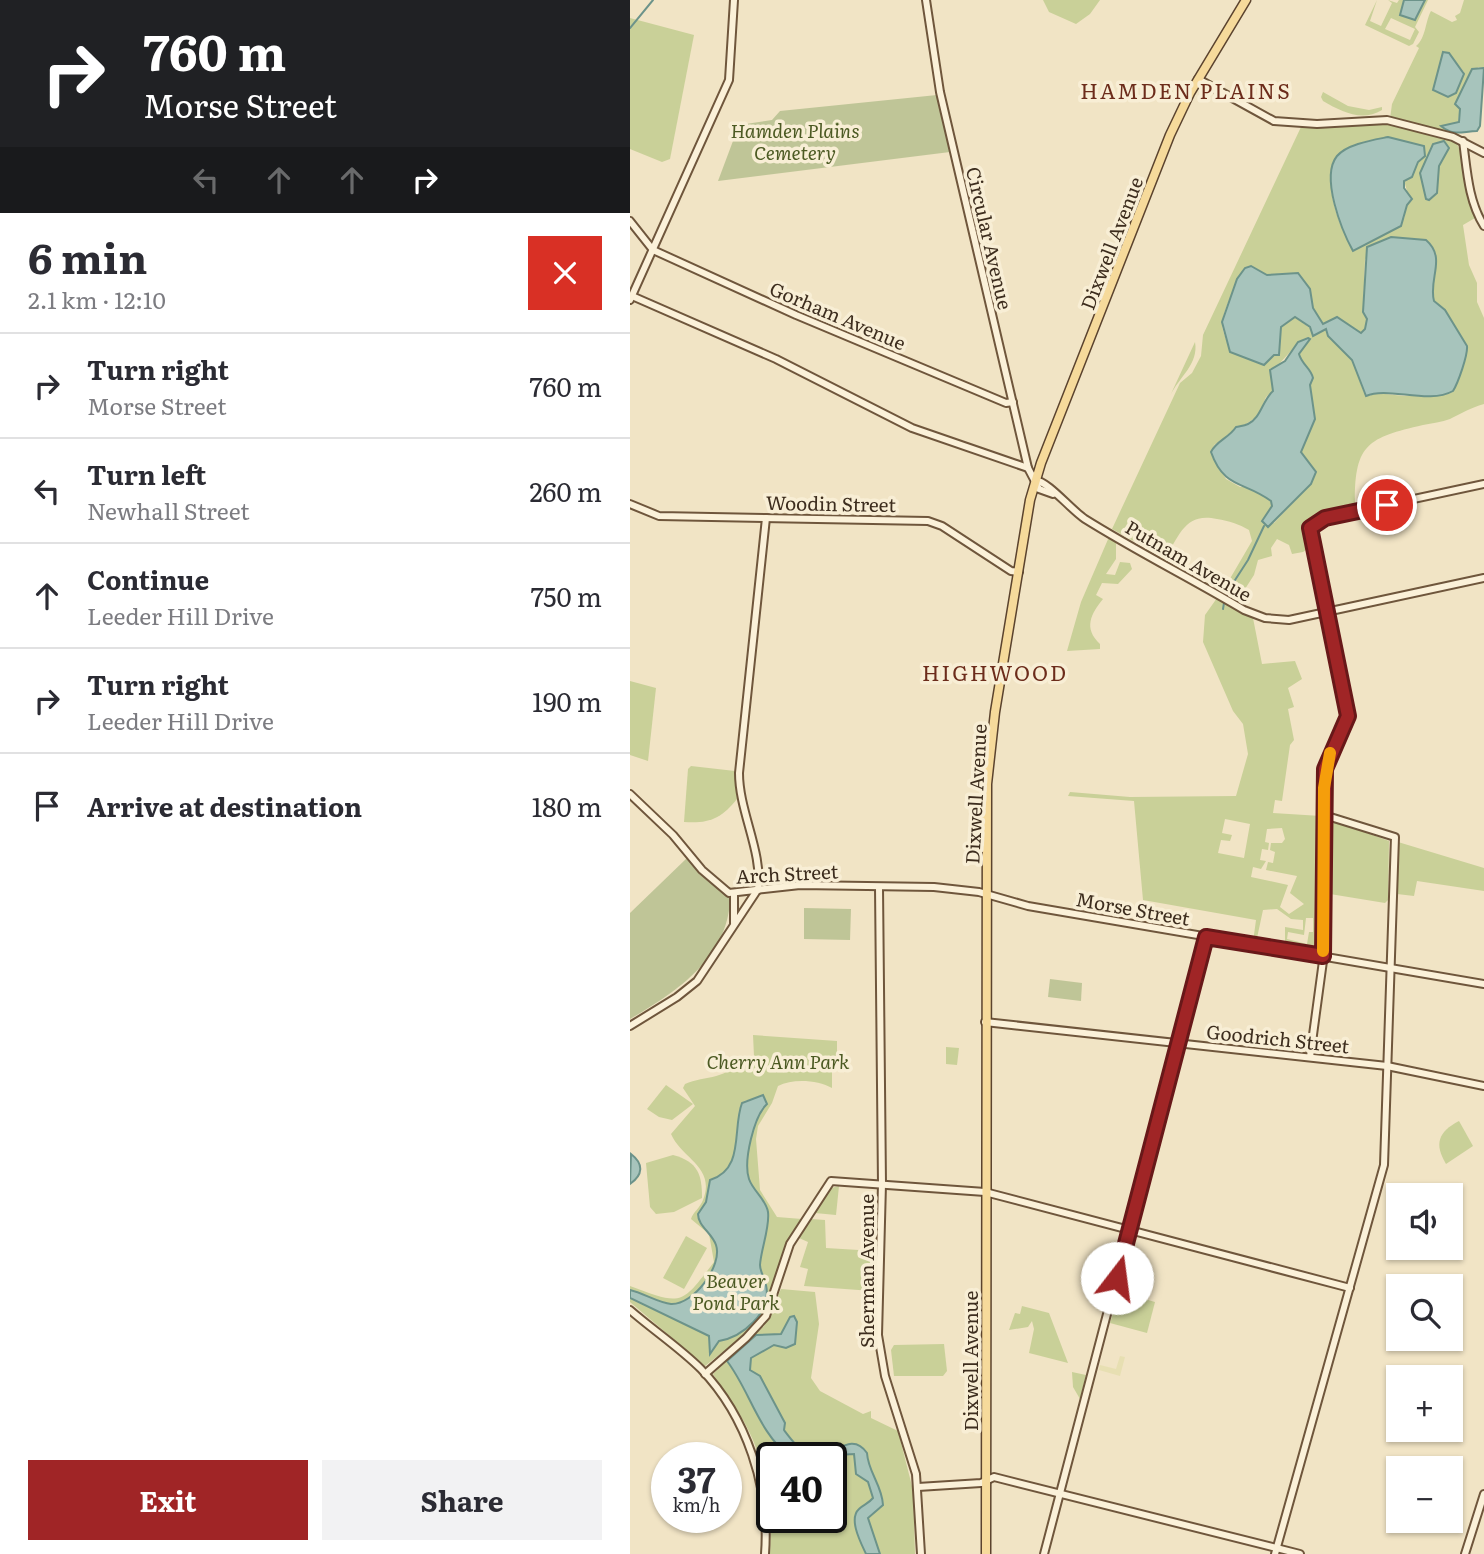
<!DOCTYPE html>
<html lang="en">
<head>
<meta charset="utf-8">
<style>
	:root { --surface:#fff; --page:#f2f2f3; --text:#2b2b33; --muted:#7c7c81; --line:#e1e1e2; --accent:#a02526 }
	body { margin:0; font-family:Literata,serif; background:var(--page); color:var(--text); height:100vh; display:flex; flex-direction:column; font-size:26px; white-space:nowrap }
	* { box-sizing:border-box; margin:0 }
	p { font-size:23px; color:var(--muted) }
	.icon { flex:none; width:38px; height:38px; fill:none; stroke:currentColor; stroke-width:2; stroke-linecap:round; stroke-linejoin:round }
	.map { position:relative; flex:1; overflow:hidden }
	.sheet { display:flex; flex-direction:column; background:var(--surface); width:630px }
	.sheet>* { flex:none }
	.top-card { background:#202124; color:#fff; overflow:hidden }
	.fabs { position:absolute; left:756px; top:1183px; display:grid; gap:14px }
	.fabs a { display:grid; place-items:center; width:77px; height:77px; border-radius:0px; background:var(--surface); box-shadow:0 2px 5px #0004; font-size:35px }
	.speed { position:absolute; left:21px; top:1442px; display:flex; gap:14px; font-size:35px; font-weight:700; text-align:center }
	.speed>* { display:grid; place-content:center; width:91px; height:91px; border-radius:50%; background:var(--surface); box-shadow:0 2px 5px #0004; line-height:1 }
	.speed small { font-size:18px; font-weight:400 }
	.speed .limit { border:4px solid #111; border-radius:10px; background:#fff; color:#111 }
	.pin { position:absolute; display:grid; place-items:center; width:60px; height:60px; color:#fff; margin:-30px; border:4px solid #fff; border-radius:50%; box-shadow:0 2px 7px #0007 }
	.me { position:absolute; width:77px; margin:-38px; rotate:15deg; stroke-linejoin:round; filter:drop-shadow(0 0 5px #0008) }
	.turn { display:flex; align-items:center; gap:24px; height:147px; padding:0 28px; font-size:32px }
	.turn .icon { width:91px; height:91px; stroke-width:2.5 }
	.turn b { display:block; font-size:49px; line-height:60px }
	.lanes { display:flex; align-items:center; height:66px; padding:0 28px; background:#0003; justify-content:center; gap:35px; direction:ltr }
	.lanes .off { opacity:.35 }
	.round { display:grid; place-items:center; flex:none; width:74px; height:74px; border-radius:0px; background:var(--page) }
	.overview { display:flex; align-items:center; justify-content:space-between; height:119px; padding:0 28px }
	h1 { font-size:42px; font-weight:700; line-height:52px }
	.action { display:flex; gap:14px; margin-top:auto; padding:14px 28px }
	.action a { flex:1; height:80px; border-radius:0px; background:var(--accent); color:#fff; font-size:28px; font-weight:700; line-height:80px; text-align:center }
	.action a+a { background:var(--page); color:var(--text) }
	ul { padding:0; list-style:none }
	li { display:flex; align-items:center; gap:21px; height:105px; padding:0 28px; border-top:2px solid var(--line) }
	li div { flex:1 }
	li b { display:block; font-size:26px }
	li em { font-style:normal }
	main { display:flex; flex:1; min-height:0 }
	.map>svg:first-child { display:block }
	.farmland { fill:#e7dfb2 }
	.green { fill:#c9d098; fill-rule:evenodd }
	.cemetery { fill:#bfc597 }
	.water { fill:#a7c4bc; stroke:#6c938a; stroke-width:2 }
	.lines { fill:none; stroke-linecap:round; stroke-linejoin:round }
	.stream { stroke:#6c938a; stroke-width:2 }
	.secondary-casing { stroke:#6f563c; stroke-width:10 }
	.primary-casing { stroke:#5b432e; stroke-width:11 }
	.secondary { stroke:#fbf1d9; stroke-width:6 }
	.primary { stroke:#f6da9b; stroke-width:8 }
	.route-casing { stroke:#681819; stroke-width:18 }
	.route { stroke:#a02526; stroke-width:12 }
	.slow { stroke:#f59e0b; stroke-width:12 }
	.labels { text-anchor:middle; dominant-baseline:central; stroke-width:7; stroke-linejoin:round; paint-order:stroke }
	.park-label { font-size:19px; font-style:italic; fill:#4c5a23; stroke:#f8eed5 }
	.street-label { font-size:19px; fill:#3d2d1e; stroke:#f8eed5 }
	.neighbourhood-label { font-size:21px; letter-spacing:2px; fill:#6c2c1b; stroke:#f8eed5 }
</style>
</head>
<body>
<main>
<section class="sheet">
<div class="top-card">
<div class="turn"><svg class="icon" aria-label="right" viewBox="0 0 24 24"><path d="M7 20v-9h11M14 6l5 5-5 5"/></svg><div><b>760 m</b>Morse Street</div></div>
<div class="lanes"><svg class="icon off" aria-label="left" viewBox="0 0 24 24"><path d="M17 20v-9H6M10 6l-5 5 5 5"/></svg><svg class="icon off" aria-label="ahead" viewBox="0 0 24 24"><path d="M12 20V5M6 11l6-6 6 6"/></svg><svg class="icon off" aria-label="ahead" viewBox="0 0 24 24"><path d="M12 20V5M6 11l6-6 6 6"/></svg><svg class="icon" aria-label="right" viewBox="0 0 24 24"><path d="M7 20v-9h11M14 6l5 5-5 5"/></svg></div>
</div>
<div class="overview"><div><h1>6 min</h1><p>2.1 km · 12:10</p></div><a class="round" style="background:#d93025;color:#fff"><svg class="icon" aria-label="close" viewBox="0 0 24 24"><path d="M6 6l12 12M18 6L6 18"/></svg></a></div>
<ul>
<li><svg class="icon" aria-label="right" viewBox="0 0 24 24"><path d="M7 20v-9h11M14 6l5 5-5 5"/></svg><div><b>Turn right</b><p>Morse Street</p></div><em>760 m</em></li>
<li><svg class="icon" aria-label="left" viewBox="0 0 24 24"><path d="M17 20v-9H6M10 6l-5 5 5 5"/></svg><div><b>Turn left</b><p>Newhall Street</p></div><em>260 m</em></li>
<li><svg class="icon" aria-label="ahead" viewBox="0 0 24 24"><path d="M12 20V5M6 11l6-6 6 6"/></svg><div><b>Continue</b><p>Leeder Hill Drive</p></div><em>750 m</em></li>
<li><svg class="icon" aria-label="right" viewBox="0 0 24 24"><path d="M7 20v-9h11M14 6l5 5-5 5"/></svg><div><b>Turn right</b><p>Leeder Hill Drive</p></div><em>190 m</em></li>
<li><svg class="icon" aria-label="arrive" viewBox="0 0 24 24"><path d="M6 21V4h12l-3 4 3 4H6"/></svg><div><b>Arrive at destination</b></div><em>180 m</em></li>
</ul>
<div class="action"><a>Exit</a><a>Share</a></div>
</section>
<div class="map">
<svg width="854" height="1554" viewBox="0 0 854 1554">
	<rect width="100%" height="100%" fill="#f1e4c5"/>
	<!-- farmland -->
	<path class="farmland" d="M490 1356 495 1357 490 1376 469 1370 470 1365 486 1369Z"/>
	<!-- green -->
	<g class="green">
		<path d="M413 0H470L460 14 446 24 419 12Z"/>
		<path d="M747 0 740 21 751 26 762 3 758 0 767 3 769 0H798L785 27 789 32 783 44 779 46 735 25ZM761 18 785 29 780 40 755 29Z"/>
		<path d="M834 0H854V68L848 67 830 108 828 122 814 130 831 134 760 119 762 104 789 48 786 46C796 38 795 22 801 11L822 22 827 20 825 16 830 13ZM813 52 819 53 834 72 825 94 818 97 803 90Z"/>
		<path d="M0 18 64 35 40 159 32 162 0 149Z"/>
		<path d="M693 92 718 106 739 110 752 107V110C732 122 712 112 693 101L691 97Z"/>
		<path d="M737 122 756 123 824 140C835 151 839 199 845 218L833 225 839 265 847 283V302L854 318V404C840 408 832 413 820 419 812 422 802 423 793 425 736 438 724 445 725 507L682 519 676 528 680 547 673 552 662 554 659 545 647 539 641 548 642 556 628 560 624 575 606 603 591 594 622 541 619 530C609 524 599 521 587 519 555 512 550 535 535 558L514 546 517 540 510 537 507 543 482 529 550 383 562 373 571 356 573 335 671 127ZM758 137 794 146 782 177 774 180 778 195 774 219 723 250C708 223 686 174 716 150 726 142 746 139 758 137ZM784 238 800 243C813 264 799 281 804 301L815 310 837 346C838 354 828 383 823 391L818 394 774 396 746 393 739 396 734 393 722 360 696 329H681L665 317 651 327 643 356 600 352C598 344 593 333 592 325 591 316 609 275 615 268L627 269 637 275 655 273 680 289 683 308 693 324 707 317 730 333 735 329 737 319 733 312 735 259ZM680 339 669 354C672 365 681 368 683 378L680 385 685 419 671 452 676 458 671 494 644 523 632 521 642 506 641 501 627 490 617 486 610 487 596 479 582 456 584 445 628 416 636 397 643 391C643 387 641 384 641 380 640 370 662 352 668 342Z"/>
		<path d="M565 342C569 364 549 377 540 396Z"/>
		<path d="M479 537 486 541V559L476 574 485 575 490 562 500 563 502 569 488 584 472 583 466 595 473 599C461 614 453 628 470 644V649L437 651 451 602Z"/>
		<path d="M587 598 623 618 632 664 665 661 672 679 658 688 664 707 658 709 664 740 660 745 652 801 645 800 643 813 691 816 688 952 623 942 626 920 513 900 504 801 438 796 440 792 500 797 606 796 618 754 613 724 603 711 573 642 575 615ZM595 819 620 824 614 858 588 853 591 840 600 841 602 835 592 833ZM652 828 655 839 652 843H641L640 850 645 852 643 863 638 862 636 870 667 876 660 893 674 904 659 914 650 907 658 885 621 877 623 867 631 869 636 861 630 860 632 849 638 850 639 843 635 842 637 829ZM647 909 661 919 673 920V930L655 927V943L627 938 633 910ZM676 918H683V932H679L677 944 657 939 658 932 674 935Z"/>
		<path d="M0 681 26 688 18 761 0 755Z"/>
		<path d="M61 766 105 771 107 799C92 818 79 824 54 822L58 769Z"/>
		<path d="M701 820 759 841 758 900 755 903 700 894 697 890 698 823Z"/>
		<path d="M768 842 854 868V891L787 881 784 896 767 894Z"/>
		<path d="M123 1035 207 1041V1060H202V1088C188 1080 163 1078 148 1086L142 1103 128 1126 126 1139 130 1190 147 1217 172 1219 157 1242 134 1312 118 1332 75 1366 0 1302V1286C53 1306 51 1305 84 1262L79 1234 61 1219C63 1212 70 1208 73 1200 86 1167 52 1159 41 1134L65 1106 53 1088 55 1084C75 1075 100 1081 110 1056H124ZM127 1098 137 1103C124 1117 113 1159 118 1178 121 1190 133 1201 138 1213L101 1215 109 1110 114 1101Z"/>
		<path d="M316 1047 329 1048 327 1065 316 1064Z"/>
		<path d="M36 1085 63 1104 42 1120 29 1117 17 1109Z"/>
		<path d="M829 1121 843 1146 816 1164C804 1144 808 1132 829 1121Z"/>
		<path d="M43 1155C68 1162 72 1174 72 1198L44 1212 26 1214 20 1207 16 1163Z"/>
		<path d="M209 1186 206 1215 185 1213 201 1188Z"/>
		<path d="M181 1219 195 1220 196 1248 245 1251 242 1291 174 1286 178 1269 170 1267 178 1242 169 1238Z"/>
		<path d="M56 1236 77 1248 54 1289 33 1278Z"/>
		<path d="M151 1289 185 1292 189 1324 181 1378 190 1391 233 1414 241 1411V1418L268 1431 283 1490 285 1554H140C143 1508 136 1460 113 1420 104 1404 92 1389 83 1374L134 1326ZM142 1458H201V1517H142Z"/>
		<path d="M490 1292 525 1302 517 1333 480 1323Z"/>
		<path d="M392 1306 419 1313 438 1363 399 1353 404 1329 402 1321 398 1327 379 1330 385 1313 390 1314Z"/>
		<path d="M314 1344 317 1371 313 1376H264L261 1350 264 1345Z"/>
		<path d="M442 1372 456 1375 450 1399 443 1387Z"/>
	</g>
	<!-- cemetery -->
	<g class="cemetery">
		<path d="M307 95 320 152 88 181 109 125 142 120 150 111Z"/>
		<path d="M57 858 100 899C98 958 46 992 0 1019V913Z"/>
		<path d="M174 908 221 909 220 940 174 939Z"/>
		<path d="M420 979 452 983 451 1001 418 997Z"/>
	</g>
	<!-- water -->
	<g class="water">
		<path d="M774 0H795L785 20 770 15Z"/>
		<path d="M813 52 819 53 834 74 826 93 818 97 803 90Z"/>
		<path d="M854 68 850 126 847 131C833 131 824 137 811 126L829 122 830 109 825 104 842 69Z"/>
		<path d="M758 137 794 146 795 156 788 162 782 177 774 181V188L782 199 777 205 771 226 723 251C712 231 690 177 707 156 717 144 743 140 758 137Z"/>
		<path d="M814 141 819 148 809 166 807 193 799 200 796 199 790 173 803 144Z"/>
		<path d="M761 237 796 240C817 258 798 279 804 301L815 310 837 346C838 355 828 383 823 391 798 405 758 386 736 396L722 360 698 336 696 329 683 336 680 327 665 317 651 327 649 355H644L634 365 600 352 592 322 607 279 615 268 621 266 637 275 668 273 680 289 683 308 693 324 707 317 731 333 735 329 737 319 733 312 737 247Z"/>
		<path d="M678 338 680 339 669 354C672 365 681 368 683 378L680 385 685 419 671 452 686 472 681 484 638 527 632 521 642 506 641 501C614 481 594 489 581 452 586 441 599 438 606 427 610 426 614 426 618 424 631 418 632 401 643 391L640 370 655 361 668 342Z"/>
		<path d="M133 1095 137 1104C124 1116 113 1161 119 1179 123 1191 136 1199 138 1212 140 1227 131 1249 130 1265 130 1272 135 1278 136 1285 142 1313 112 1337 89 1341L80 1354 79 1336 0 1298V1290C13 1293 29 1303 41 1304 64 1305 93 1265 86 1245 82 1233 68 1226 68 1214L76 1202 80 1180C115 1169 102 1129 112 1103Z"/>
		<path d="M1 1154C14 1164 13 1175 0 1184Z"/>
		<path d="M160 1317 164 1316 167 1322 165 1344 156 1348 144 1345 121 1358 120 1370 130 1376 155 1423 154 1430C160 1438 168 1449 177 1454 199 1465 219 1427 237 1453 238 1472 252 1485 253 1505L238 1518 250 1554H236C231 1543 218 1519 229 1509 234 1504 238 1504 243 1498L238 1482 226 1474 224 1454 207 1455 201 1459 161 1458C128 1432 120 1391 97 1361L126 1335 151 1334Z"/>
	</g>
	<g class="lines">
		<!-- stream -->
		<g class="stream">
			<path d="M0 28 23 0"/>
			<path d="M596 594 618 560 634 526"/>
			<path d="M593 609 594 603"/>
		</g>
		<!-- secondary casing -->
		<g class="secondary-casing">
			<g id="secondary">
				<path d="M296 0 310 92 398 468 409 489 423 494"/>
				<path d="M568 79 644 121 687 124 757 120 823 137 854 153"/>
				<path d="M833 141C837 170 838 200 854 226"/>
				<path d="M0 221 23 250 166 315 376 403 383 402"/>
				<path d="M2 296 146 359 282 428 398 468"/>
				<path d="M0 300 99 80 104 0"/>
				<path d="M405 480C419 482 440 509 455 519 506 551 562 579 614 610L635 618 659 620 854 578"/>
				<path d="M0 504 29 516 298 521 312 526 381 571 389 572"/>
				<path d="M0 794 43 835 72 870 99 893 170 885 304 887 349 892 398 906 854 984"/>
				<path d="M249 887 252 1184 248 1335 255 1376 286 1474 291 1554"/>
				<path d="M128 890C133 852 109 812 109 773L136 518"/>
				<path d="M104 894V923"/>
				<path d="M355 1022 757 1066 854 1086"/>
				<path d="M0 1026 47 997 67 981 126 892"/>
				<path d="M680 1057 693 961 695 769 718 716 680 528 695 518 854 484"/>
				<path d="M0 1310C23 1330 50 1348 71 1369 117 1417 140 1488 135 1554"/>
				<path d="M75 1374 116 1338 136 1316 160 1244 201 1181 355 1192 720 1288"/>
				<path d="M288 1487 351 1483 364 1477 670 1554"/>
				<path d="M414 1554 576 937"/>
				<path d="M645 1554 754 1165 765 837 694 815"/>
				<path d="M835 1554 854 1494"/>
			</g>
		</g>
		<!-- primary casing -->
		<g class="primary-casing">
			<path id="primary" d="M356 1554 357 784 365 712 400 500 411 463 540 135 560 93 616 0"/>
		</g>
		<!-- secondary -->
		<use href="#secondary" class="secondary"/>
		<!-- primary -->
		<use href="#primary" class="primary"/>
	</g>
	<g class="lines">
		<!-- route casing -->
		<g class="route-casing">
			<path id="route" d="M487 1278 576 937 693 956 695 769 718 716 680 528 695 518 757 505"/>
		</g>
		<!-- route -->
		<use href="#route" class="route"/>
		<!-- slow -->
		<path class="slow" d="M693 951 694 788 700 753"/>
	</g>
	<g class="labels">
		<!-- park labels -->
		<g class="park-label">
			<text x="165" y="130">Hamden Plains<tspan x="165" dy="22">Cemetery</tspan></text>
			<text x="148" y="1061">Cherry Ann Park</text>
			<text x="106" y="1280">Beaver<tspan x="106" dy="22">Pond Park</tspan></text>
		</g>
		<!-- street labels -->
		<g class="street-label">
			<text transform="translate(360 238) rotate(77)">Circular Avenue</text>
			<text transform="translate(481 243) rotate(-69)">Dixwell Avenue</text>
			<text transform="translate(208 315) rotate(23)">Gorham Avenue</text>
			<text transform="translate(201 503) rotate(1)">Woodin Street</text>
			<text transform="translate(559 560) rotate(30)">Putnam Avenue</text>
			<text transform="translate(345 794) rotate(-87)">Dixwell Avenue</text>
			<text transform="translate(157 873) rotate(-3)">Arch Street</text>
			<text transform="translate(503 908) rotate(10)">Morse Street</text>
			<text transform="translate(648 1038) rotate(6)">Goodrich Street</text>
			<text transform="translate(236 1271) rotate(-90)">Sherman Avenue</text>
			<text transform="translate(340 1361) rotate(-90)">Dixwell Avenue</text>
		</g>
		<!-- neighbourhood labels -->
		<g class="neighbourhood-label">
			<text x="556" y="89">HAMDEN PLAINS</text>
			<text x="365" y="671">HIGHWOOD</text>
		</g>
	</g>
</svg>
<div class="fabs">
<a><svg class="icon" aria-label="sound" viewBox="0 0 24 24"><path d="M4 9h4l5-4v14l-5-4H4zM17 9q2 3 0 6"/></svg></a>
<a><svg class="icon" aria-label="search" viewBox="0 0 24 24"><circle cx="10" cy="10" r="6"/><path d="M15 15l6 6"/></svg></a>
<a>+</a>
<a>−</a>
</div>
<div class="speed"><div>37<small>km/h</small></div><div class="limit">40</div></div>
<div class="pin" style="left:757px;top:505px;background:#d93025"><svg class="icon" aria-label="arrive" viewBox="0 0 24 24"><path d="M6 21V4h12l-3 4 3 4H6"/></svg></div>
<svg class="me" style="left:487px;top:1278px" viewBox="-20 -20 40 40"><circle r="19" fill="#fff"/><path d="M0-13L10 11 0 6-10 11z" fill="#a02526"/></svg>
</div>
</main>
</body>
</html>
